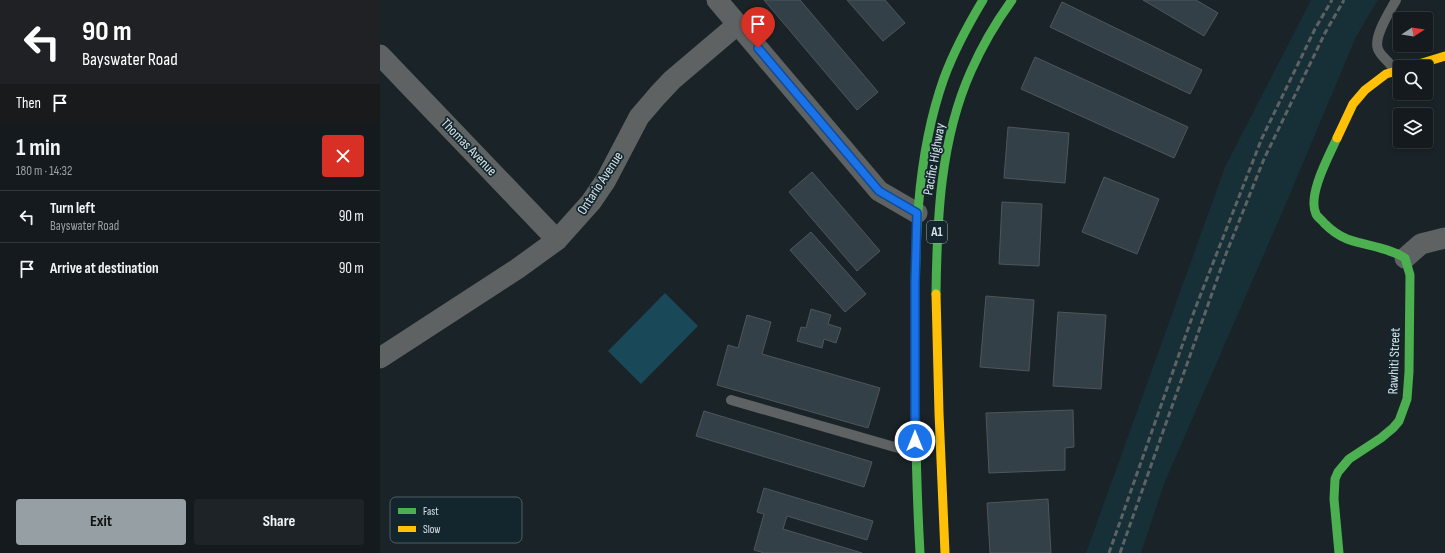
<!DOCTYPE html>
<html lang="en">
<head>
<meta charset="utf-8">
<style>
	:root { --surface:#141a1d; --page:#1d2326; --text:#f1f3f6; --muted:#9da1a4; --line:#33383b; --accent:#96a0a4 }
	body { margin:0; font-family:"Sofia Sans Condensed",sans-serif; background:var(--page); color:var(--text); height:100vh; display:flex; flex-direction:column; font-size:15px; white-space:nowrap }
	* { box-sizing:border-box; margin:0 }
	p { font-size:13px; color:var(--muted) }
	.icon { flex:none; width:22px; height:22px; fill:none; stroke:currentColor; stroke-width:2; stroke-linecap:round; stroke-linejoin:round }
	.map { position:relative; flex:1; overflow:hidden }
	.sheet { display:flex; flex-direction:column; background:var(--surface); width:380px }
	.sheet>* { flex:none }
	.banner { background:#202124; color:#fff; overflow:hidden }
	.needle { width:26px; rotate:78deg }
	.buttons { position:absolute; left:1013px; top:12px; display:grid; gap:8px }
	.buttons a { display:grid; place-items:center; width:40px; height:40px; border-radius:4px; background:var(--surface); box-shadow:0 2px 6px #0003,0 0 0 1px var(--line); font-size:20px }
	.pin { position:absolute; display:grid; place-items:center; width:34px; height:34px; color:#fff; margin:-41px -17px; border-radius:50% 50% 50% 0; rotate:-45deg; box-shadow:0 0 4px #0007 }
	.pin .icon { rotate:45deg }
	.me { position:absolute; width:44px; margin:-22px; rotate:0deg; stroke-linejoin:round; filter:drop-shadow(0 0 3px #0008) }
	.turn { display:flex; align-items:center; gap:14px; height:84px; padding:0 16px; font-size:18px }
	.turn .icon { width:52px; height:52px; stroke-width:2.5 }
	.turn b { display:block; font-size:28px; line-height:34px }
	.then { display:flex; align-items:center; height:38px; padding:0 16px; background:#0003; gap:8px; font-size:15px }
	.round { display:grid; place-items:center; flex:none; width:42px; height:42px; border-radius:4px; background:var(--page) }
	.overview { display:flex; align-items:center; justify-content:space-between; height:68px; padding:0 16px }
	h1 { font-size:24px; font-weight:700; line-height:30px }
	.button { display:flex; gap:8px; margin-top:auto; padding:8px 16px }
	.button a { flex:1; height:46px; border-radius:4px; background:var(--accent); color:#111; font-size:16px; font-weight:700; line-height:46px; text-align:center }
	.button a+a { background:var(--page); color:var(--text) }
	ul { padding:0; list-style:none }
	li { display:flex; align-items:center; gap:12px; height:52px; padding:0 16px; border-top:1px solid var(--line) }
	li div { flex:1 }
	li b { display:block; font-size:15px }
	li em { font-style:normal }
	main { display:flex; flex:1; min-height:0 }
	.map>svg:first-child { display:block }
	.built { fill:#172f37 }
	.grass { fill:#194859 }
	.building { fill:#334048; stroke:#4f565a }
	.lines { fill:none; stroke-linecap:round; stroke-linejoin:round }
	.lane { stroke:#5e6262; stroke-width:10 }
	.street { stroke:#5e6262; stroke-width:21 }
	.fast { stroke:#4caf50; stroke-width:9 }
	.slow { stroke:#ffc107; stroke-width:9 }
	.rail { stroke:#5d6263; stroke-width:3; stroke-dasharray:6 3; stroke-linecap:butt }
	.route-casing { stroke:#114b97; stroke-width:10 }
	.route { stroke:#1a73e8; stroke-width:7 }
	.labels { text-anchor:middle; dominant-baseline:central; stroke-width:3.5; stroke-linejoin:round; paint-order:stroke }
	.shield { fill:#14262d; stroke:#9daab0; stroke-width:1 }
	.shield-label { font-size:13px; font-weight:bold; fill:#d8e3e8 }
	.street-label { font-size:14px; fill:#d8e3e8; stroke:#14262d }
	.key { fill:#14262d; stroke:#4f5f65; stroke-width:1 }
	.key-label { font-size:11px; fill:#d8e3e8 }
</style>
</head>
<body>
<main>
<section class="sheet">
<div class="banner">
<div class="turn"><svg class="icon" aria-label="left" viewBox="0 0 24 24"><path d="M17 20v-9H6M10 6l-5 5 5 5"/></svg><div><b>90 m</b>Bayswater Road</div></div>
<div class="then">Then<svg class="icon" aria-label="arrive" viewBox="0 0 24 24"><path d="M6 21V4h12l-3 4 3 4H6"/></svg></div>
</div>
<div class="overview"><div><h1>1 min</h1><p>180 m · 14:32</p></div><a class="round" style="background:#d93025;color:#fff"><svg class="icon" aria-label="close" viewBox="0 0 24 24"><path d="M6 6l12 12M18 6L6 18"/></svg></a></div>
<ul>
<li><svg class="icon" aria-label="left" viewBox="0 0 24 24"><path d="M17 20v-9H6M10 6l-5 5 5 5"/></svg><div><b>Turn left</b><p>Bayswater Road</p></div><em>90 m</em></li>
<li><svg class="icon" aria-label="arrive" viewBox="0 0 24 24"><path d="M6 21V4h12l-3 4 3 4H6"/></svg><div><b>Arrive at destination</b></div><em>90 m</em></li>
</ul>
<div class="button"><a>Exit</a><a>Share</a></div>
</section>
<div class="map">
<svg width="1065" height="553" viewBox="0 0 1065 553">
	<rect width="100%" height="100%" fill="#1a2327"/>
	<!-- built -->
	<path class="built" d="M931 0H998L976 37 905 206 784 484 761 553H706L845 167Z"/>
	<!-- grass -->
	<path class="grass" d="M285 293 318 326 261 384 228 351Z"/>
	<!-- building -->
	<g class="building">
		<path d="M384 0H420L498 92 477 110Z"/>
		<path d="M467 0H505L525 23 503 41Z"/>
		<path d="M763 0H816L838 13 824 36Z"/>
		<path d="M682 2 822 70 810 94 670 27Z"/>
		<path d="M655 57 808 127 794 158 641 89Z"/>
		<path d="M628 127 689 133 685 183 624 178Z"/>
		<path d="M432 172 500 251 477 271 409 192Z"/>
		<path d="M724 177 779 199 757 254 702 232Z"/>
		<path d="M622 202 662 204 659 266 619 264Z"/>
		<path d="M431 232 486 294 465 312 410 250Z"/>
		<path d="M606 296 654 300 649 371 600 367Z"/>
		<path d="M431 309 451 315 448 324 461 328 456 343 444 339 442 348 417 341 421 327 426 328Z"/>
		<path d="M678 312 726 315 721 389 673 386Z"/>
		<path d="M367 315 391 322 382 354 500 388 488 428 337 385 348 345 358 348Z"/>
		<path d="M693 410 694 447 685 448V470L609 473 606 413Z"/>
		<path d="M324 411 492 462 484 487 316 436Z"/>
		<path d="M384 488 493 521 487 540 407 516 403 529 482 553H384L374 550 384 514 377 512Z"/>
		<path d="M668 499 671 553H610L607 503Z"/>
	</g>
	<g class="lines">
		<!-- lane -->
		<g class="lane">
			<path d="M1014 71C1011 61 1001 58 998 49 993 37 1010 11 1016 0"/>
			<path d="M351 400 518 448 535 452"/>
		</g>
		<!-- street -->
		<g class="street">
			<path d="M337 0 499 191 537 213"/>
			<path d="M0 55 177 240"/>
			<path d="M1025 258 1041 244 1065 238"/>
			<path d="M0 358 137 269 177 240 211 202 226 180 259 117 277 96 292 80 358 24"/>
		</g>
		<!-- fast -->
		<g class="fast">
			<path d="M957 138C949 156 927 195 936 214 937 217 942 220 944 223 951 230 957 235 967 239 986 246 1007 247 1025 258L1030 275 1029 372 1027 399 1019 421 1013 428 1001 438 969 459 958 472 955 479 954 499 959 553"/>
			<path d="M556 294C557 219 560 140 591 71 602 46 616 22 632 0"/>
			<path d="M540 553C536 482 535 412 535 342 535 254 534 162 564 78 574 51 588 25 603 0"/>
		</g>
		<!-- slow -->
		<g class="slow">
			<path d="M1029 67 1065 56"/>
			<path d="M957 138 973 104 985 90 1006 74 1020 70"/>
			<path d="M556 294 559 413 565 553"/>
		</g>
		<!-- rail -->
		<g class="rail">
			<path d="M729 553 815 309 882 138 935 29 952 0"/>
			<path d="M740 553 846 254 884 159 945 33 964 0"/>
		</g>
	</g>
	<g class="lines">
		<!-- route casing -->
		<g class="route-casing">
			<path id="route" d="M378 48 499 191 537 213 535 282V441"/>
		</g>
		<!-- route -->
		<use href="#route" class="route"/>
	</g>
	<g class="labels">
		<!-- shield labels -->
		<rect class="shield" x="547" y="221" width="20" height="22" rx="3"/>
		<g class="shield-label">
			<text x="557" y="232">A1</text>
		</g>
		<!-- street labels -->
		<g class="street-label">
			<text transform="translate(89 147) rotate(46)">Thomas Avenue</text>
			<text transform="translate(554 159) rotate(-80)">Pacific Highway</text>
			<text transform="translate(220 183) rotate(-57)">Ontario Avenue</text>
			<text transform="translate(1014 361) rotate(-88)">Rawhiti Street</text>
		</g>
	</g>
	<!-- legend -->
	<rect x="10" y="497" width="132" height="46" rx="6" class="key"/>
	<rect x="18" y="508" width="18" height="6" fill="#4caf50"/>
	<rect x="18" y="526" width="18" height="6" fill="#ffc107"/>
	<g class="key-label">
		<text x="43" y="515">Fast</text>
		<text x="43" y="533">Slow</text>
	</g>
</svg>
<div class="buttons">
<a><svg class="needle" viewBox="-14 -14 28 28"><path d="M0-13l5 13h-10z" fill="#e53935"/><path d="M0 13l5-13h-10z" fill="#9da1a4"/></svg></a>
<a><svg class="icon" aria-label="search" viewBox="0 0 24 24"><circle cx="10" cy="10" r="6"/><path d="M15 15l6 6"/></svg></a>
<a><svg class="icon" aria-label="layers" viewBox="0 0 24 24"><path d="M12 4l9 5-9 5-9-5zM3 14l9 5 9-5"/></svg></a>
</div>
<div class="pin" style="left:378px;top:48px;background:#d93025"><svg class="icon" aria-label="arrive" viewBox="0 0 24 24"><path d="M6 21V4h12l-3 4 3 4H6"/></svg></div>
<svg class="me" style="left:535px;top:441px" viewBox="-20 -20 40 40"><circle r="17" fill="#1a73e8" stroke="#fff" stroke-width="3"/><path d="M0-11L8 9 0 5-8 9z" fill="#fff"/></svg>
</div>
</main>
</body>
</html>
